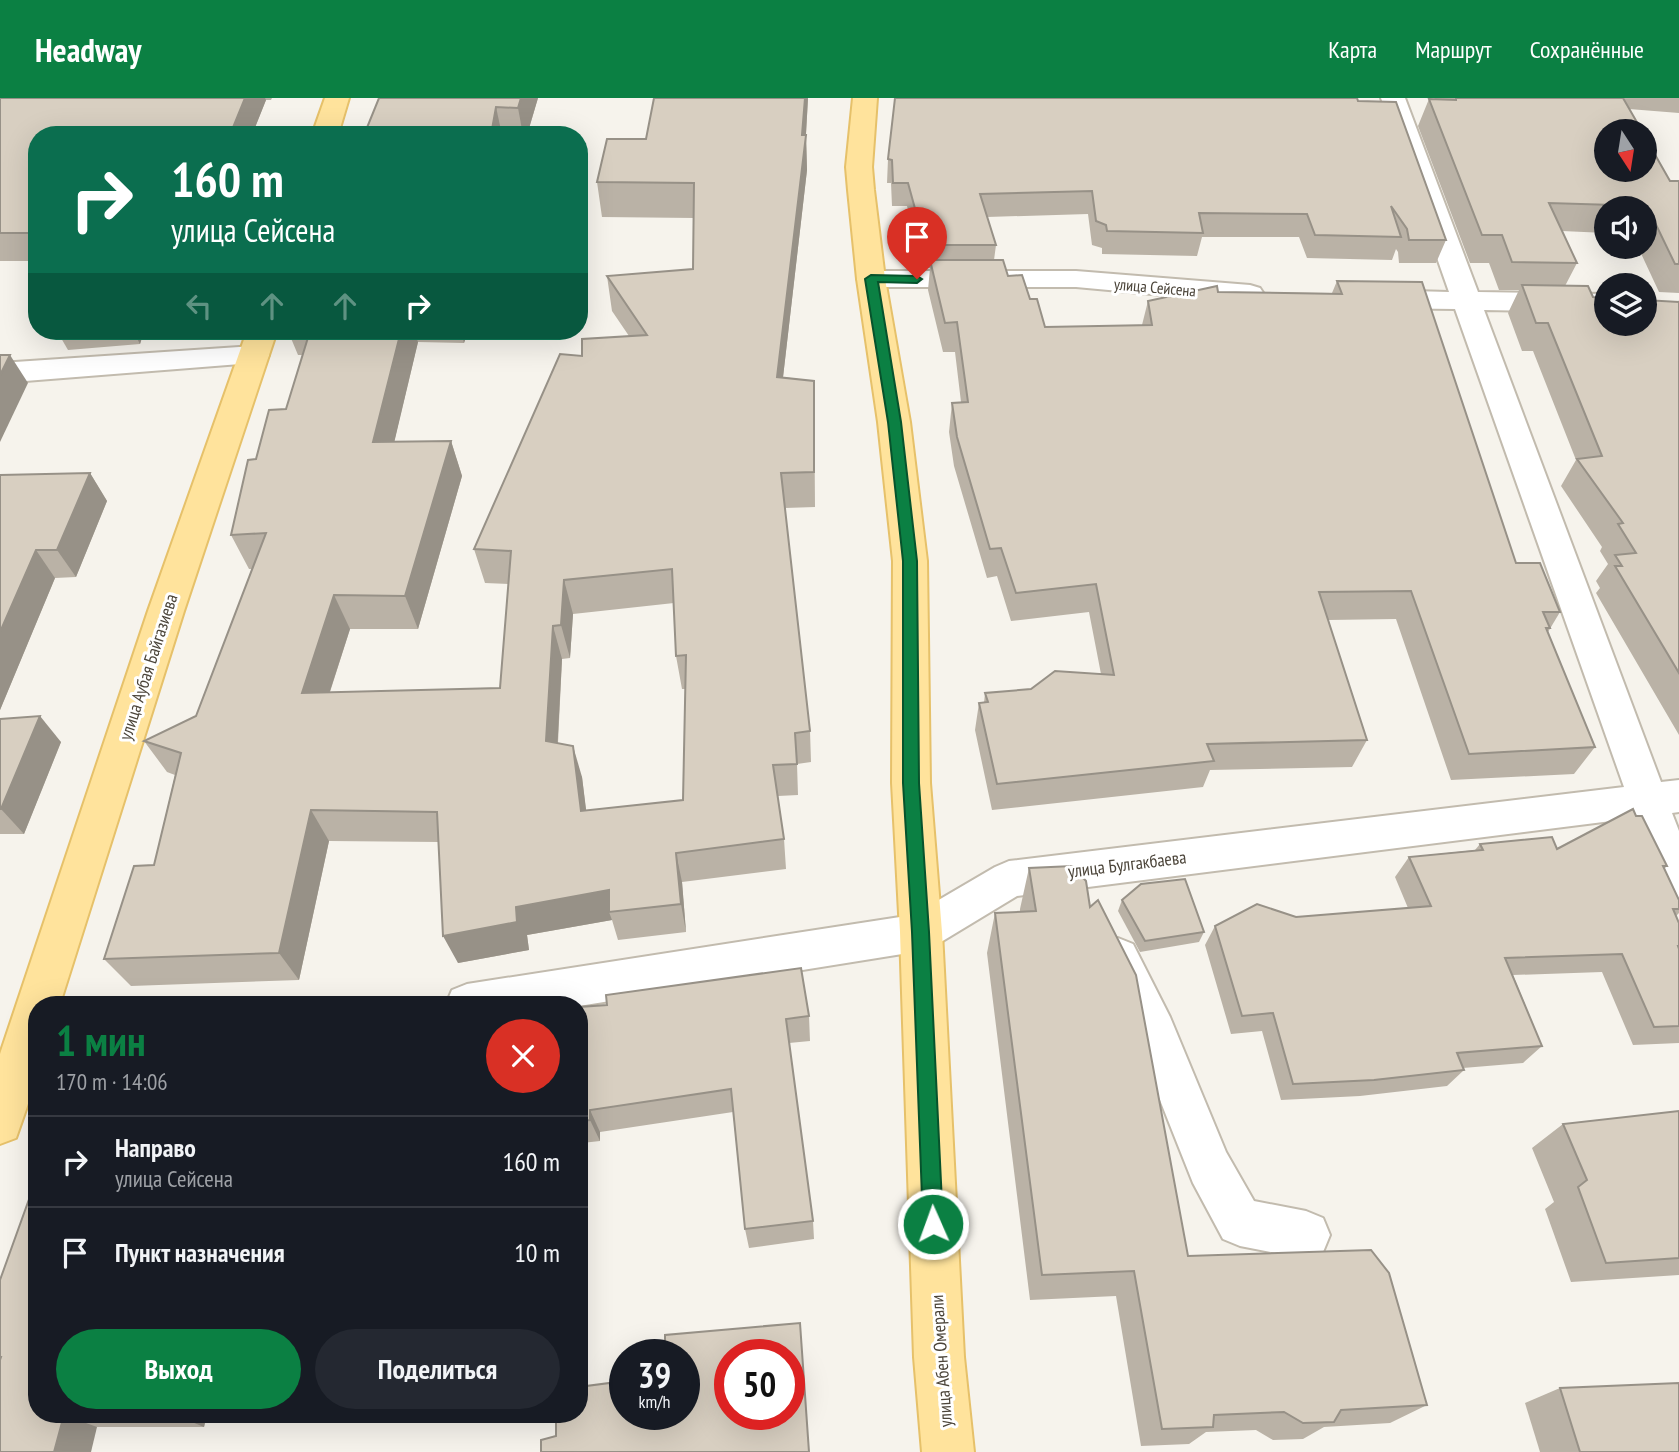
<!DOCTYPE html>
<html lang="ru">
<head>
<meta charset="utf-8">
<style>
	:root { --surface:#171b24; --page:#242831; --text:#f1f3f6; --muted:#9ea1a6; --line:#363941; --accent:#0b8043 }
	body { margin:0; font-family:"PT Sans Narrow",sans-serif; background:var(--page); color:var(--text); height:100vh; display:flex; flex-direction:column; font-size:26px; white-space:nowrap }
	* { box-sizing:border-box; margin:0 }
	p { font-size:23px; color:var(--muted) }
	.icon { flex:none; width:38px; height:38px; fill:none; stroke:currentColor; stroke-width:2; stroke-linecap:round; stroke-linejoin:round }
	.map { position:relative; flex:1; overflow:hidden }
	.side { position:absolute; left:28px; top:898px; width:560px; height:427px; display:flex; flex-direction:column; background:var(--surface); border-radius:28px; box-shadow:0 7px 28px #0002 }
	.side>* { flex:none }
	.banner { position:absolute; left:28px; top:28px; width:560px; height:214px; border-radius:28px; box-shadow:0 7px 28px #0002; background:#0b6e4f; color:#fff; overflow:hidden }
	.needle { width:46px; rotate:168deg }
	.buttons { position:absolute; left:1594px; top:21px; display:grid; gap:14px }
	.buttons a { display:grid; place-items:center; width:63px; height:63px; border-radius:50%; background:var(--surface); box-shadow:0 7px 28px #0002; font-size:35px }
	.speed { position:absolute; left:609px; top:1241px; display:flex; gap:14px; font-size:35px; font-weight:700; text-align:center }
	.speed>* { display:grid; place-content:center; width:91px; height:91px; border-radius:50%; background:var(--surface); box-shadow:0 7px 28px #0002; line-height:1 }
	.speed small { font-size:18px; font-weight:400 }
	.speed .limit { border:10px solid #d22; background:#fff; color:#111 }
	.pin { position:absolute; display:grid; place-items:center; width:60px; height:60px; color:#fff; margin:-72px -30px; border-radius:50% 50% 50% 0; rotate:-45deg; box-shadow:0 0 7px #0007 }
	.pin .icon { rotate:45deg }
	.me { position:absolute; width:77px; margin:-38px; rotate:358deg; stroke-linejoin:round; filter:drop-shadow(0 0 5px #0008) }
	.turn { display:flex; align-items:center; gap:24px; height:147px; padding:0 28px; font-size:32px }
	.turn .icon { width:91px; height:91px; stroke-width:2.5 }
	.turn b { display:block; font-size:49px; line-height:60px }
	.lanes { display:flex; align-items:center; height:66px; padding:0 28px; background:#0003; justify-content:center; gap:35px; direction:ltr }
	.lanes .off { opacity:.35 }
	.round { display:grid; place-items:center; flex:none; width:74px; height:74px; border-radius:37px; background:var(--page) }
	.summary { display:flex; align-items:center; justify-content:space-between; height:119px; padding:0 28px }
	h1 { font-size:42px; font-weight:800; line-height:52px; color:var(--accent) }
	.action { display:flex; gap:14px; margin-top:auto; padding:14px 28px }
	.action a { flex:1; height:80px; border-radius:42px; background:var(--accent); color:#fff; font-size:28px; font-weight:800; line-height:80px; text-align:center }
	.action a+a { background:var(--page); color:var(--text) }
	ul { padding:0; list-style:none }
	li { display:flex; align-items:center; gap:21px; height:91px; padding:0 28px; border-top:2px solid var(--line) }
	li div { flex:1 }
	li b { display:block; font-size:26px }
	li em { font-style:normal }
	header { display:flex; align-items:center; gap:42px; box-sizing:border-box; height:98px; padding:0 35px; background:var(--accent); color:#fff }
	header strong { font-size:33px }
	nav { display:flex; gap:38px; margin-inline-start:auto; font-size:24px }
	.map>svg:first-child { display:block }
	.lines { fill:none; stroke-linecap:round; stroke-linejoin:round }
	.minor-casing { stroke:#c2bbae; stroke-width:4 }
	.major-casing { stroke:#e6c16a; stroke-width:4 }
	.minor { fill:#fff; fill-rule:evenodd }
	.major { fill:#ffe39c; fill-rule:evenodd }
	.wall { fill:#bab2a6; fill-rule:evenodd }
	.shaded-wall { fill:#979187 }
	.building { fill:#d8cfc1; stroke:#979187; stroke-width:2; fill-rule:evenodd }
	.route { fill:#0b8043; stroke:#07532c; stroke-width:2 }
	.labels { text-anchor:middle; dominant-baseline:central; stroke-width:6; stroke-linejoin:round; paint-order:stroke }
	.far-street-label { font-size:16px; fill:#4b4439; stroke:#fff }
	.street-label { font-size:18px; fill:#4b4439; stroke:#fff }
</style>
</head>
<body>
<header>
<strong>Headway</strong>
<nav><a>Карта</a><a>Маршрут</a><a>Сохранённые</a></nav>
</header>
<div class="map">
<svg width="1679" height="1354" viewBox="0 0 1679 1354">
	<rect width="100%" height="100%" fill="#f6f3ec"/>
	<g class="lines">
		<!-- minor casing -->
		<g class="minor-casing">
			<g id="minor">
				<path d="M1381 0H1405L1478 194 1606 196V214L1484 212 1661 684 1679 682V714L1672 715 1679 733V806L1665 801 1635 720 1017 798 936 847 921 853 579 908 446 906 452 892 467 886 913 817 995 769 1009 763 1624 689 1455 211 1376 210 1366 207 1362 201 1366 195 1376 192 1449 194Z"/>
				<path d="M871 173H1076L1250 187 1260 190 1264 196 1260 202 1250 205 1076 189H871L861 187 857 181 861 175Z"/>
				<path d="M254 248 265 250 269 257 265 264 0 285V265Z"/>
				<path d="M1118 840 1133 846 1170 919 1226 1054 1254 1103 1306 1113 1323 1120 1330 1137 1323 1154 1306 1161 1240 1148 1223 1141 1193 1085 1135 939 1097 859 1103 846Z"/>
			</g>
		</g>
		<!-- major casing -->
		<g class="major-casing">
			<g id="major">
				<path d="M325 0H349L338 37H312Z"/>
				<path d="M853 0H877L872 69 874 92 885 181 910 324 927 463 930 685 942 834 964 1259 974 1354H922L914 1259 900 834 892 685 893 463 878 324 857 181 848 92 846 69Z"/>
				<path d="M247 233H277L184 513 60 906H37V980L16 1040 0 1046V956L148 513Z"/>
			</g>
		</g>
		<!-- minor -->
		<use href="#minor" class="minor"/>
		<!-- major -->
		<use href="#major" class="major"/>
	</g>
	<!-- wall -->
	<g class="wall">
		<path d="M0 0H272L271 2H266L252 37H37V163H0Z"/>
		<path d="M379 0H538L527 37H364Z"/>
		<path d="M654 0H808L806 37 807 72 783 279 814 283 815 409 785 410 810 633 811 664 797 666 798 697 778 698 784 741 786 771 682 784 686 834 618 842 612 822 527 837 529 852 458 865 439 744 329 743 299 882 131 888 104 861 154 767 175 677 167 674 144 643 196 618 253 471H249L231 437 256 361 286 311 303 257H298L288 233H468L464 245 418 244 394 344 451 343 462 378 418 531H350L330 594 500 590 509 486 485 485 474 451 582 258 629 238 612 213 607 178 693 171 694 120 602 119 597 84 646 41ZM674 505 676 558 682 591H685L683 702 586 713 582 679 558 645 562 561 570 560 573 516Z"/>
		<path d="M1434 0H1679V15L1629 11 1670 83H1679V195L1659 194 1638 149H1645V110H1606V135L1562 133 1577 165 1565 188 1593 199 1678 204 1679 202V637L1596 495 1600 490 1596 483 1608 466 1600 453 1602 449 1561 388 1576 362 1533 253H1522L1508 215 1519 192H1499L1489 165H1470L1418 28 1429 1H1435Z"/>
		<path d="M1358 3 1446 142 1436 165H1399L1398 154 1396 151 1392 162 1307 160 1299 139H1202L1197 158 1102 156V150L1092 147 1088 116 987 119 996 147 994 162 1008 178 1030 201 1045 229 1142 227 1148 203 1218 194 1332 195 1337 183 1516 465 1560 514 1548 534 1595 649 1574 676 1451 682 1396 521 1328 522 1367 642 1352 669 1210 672 1203 689 992 712 975 632 979 605H984L985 595 1031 591 1101 576 1089 514 1011 523 997 478 987 480 954 368 949 334 952 305 961 304 955 254H943L928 192 930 170H923L907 108H892L891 85H887L888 61Z"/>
		<path d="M57 233H144L140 246 68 252Z"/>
		<path d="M90 375 107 403 76 479 55 480 0 612V377Z"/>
		<path d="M0 621 61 644 24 736H0Z"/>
		<path d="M1636 718 1667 768 1664 771 1679 802V815L1676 818 1679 825V945L1633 947 1602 874 1513 877 1542 948 1523 965 1463 970 1464 972 1447 988 1360 998 1281 1002 1262 933 1231 936 1205 847 1215 828 1408 810 1395 779 1409 759 1475 752 1480 746 1557 751Z"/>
		<path d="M1029 770 1090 809 1188 1158 1427 1307 1390 1325 1324 1329 1303 1341 1273 1342 1256 1332 1206 1334 1189 1346 1141 1348 1116 1198 1030 1202 987 855 995 815 1020 814V811Z"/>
		<path d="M1122 802 1204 834 1199 844 1140 854 1118 813Z"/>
		<path d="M579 909 809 918 810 943 789 945 813 1123 814 1141 749 1150 745 1131 733 1014 600 1034V1043L582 1045 583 1121 579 1122Z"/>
		<path d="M1679 1013V1177L1571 1184 1545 1111 1554 1104 1532 1050 1563 1026Z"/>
		<path d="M0 1182 37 1316H207L204 1329H97L0 1354Z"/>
		<path d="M1560 1290 1679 1354H1540L1525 1305Z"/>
	</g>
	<!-- shaded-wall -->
	<g class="shaded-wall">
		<path d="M245 0H265L266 2 252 37H230Z"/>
		<path d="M521 0H538L527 37H523L518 10Z"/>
		<path d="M805 0H808L805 52 806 37 807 72 779 314 777 279 802 37Z"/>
		<path d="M496 9 502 37H491Z"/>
		<path d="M133 233H144L140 246Z"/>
		<path d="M401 233H414L418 244 386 379 373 344Z"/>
		<path d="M461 233H468L464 245Z"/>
		<path d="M10 257 28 285 0 344V277Z"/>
		<path d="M451 343 462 378 418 531 405 498Z"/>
		<path d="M90 375 107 403 76 479 57 452Z"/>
		<path d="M36 452 55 480 0 612V534Z"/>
		<path d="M564 482 573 516 570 560 561 527Z"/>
		<path d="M334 497 350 531 319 627 302 595Z"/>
		<path d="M553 528 562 561 556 674 546 643Z"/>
		<path d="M40 618 61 644 24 736 1 711Z"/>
		<path d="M573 648 582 679 590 743 581 713Z"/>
		<path d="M311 712 329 743 299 882 279 855Z"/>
		<path d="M676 755 682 784 686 834 681 806Z"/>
		<path d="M609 792V814L612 822 527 837 529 852 458 865 443 838 516 809Z"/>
		<path d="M590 1012 600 1034V1043L590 1022Z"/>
		<path d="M579 1038 582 1045 583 1121 579 1114Z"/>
		<path d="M176 1316H207L204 1329 175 1317Z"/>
		<path d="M64 1317 97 1329 91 1354H54Z"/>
	</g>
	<!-- building -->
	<g class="building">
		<path d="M0 0H245L230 37H37V135H0Z"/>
		<path d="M379 0H521L518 10 496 9 491 37H364Z"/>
		<path d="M654 0H805L802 37H806L777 279 814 283V374L781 375 810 633 795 635 797 666 773 667 784 741 676 755 681 806 609 814V792L516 809 517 824 443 838 437 714 311 712 279 855 104 861 134 768 154 767 181 655 144 643 196 618 266 435 231 437 248 362 256 361 269 312 286 311 310 233H401L373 344 451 343 405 498 334 497 302 595 500 590 511 453 474 451 560 256 582 258V241L647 237 607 178 693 171 694 85 597 84 607 41H646ZM672 471 676 558 686 557 683 702 581 713 573 648 546 643 553 528 561 527 564 482Z"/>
		<path d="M895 0H1357L1358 3 1396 4 1446 142H1409L1407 131 1391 108 1401 139 1315 137 1307 116 1199 115 1203 135 1107 133 1106 127 1096 123 1092 93 980 96 996 147H925L908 85H893L892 62 888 61Z"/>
		<path d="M1456 0H1623L1642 33H1606V72H1645V39L1670 83H1679V166H1675L1647 108 1549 105 1577 165 1512 164 1502 137H1482L1429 1 1456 2Z"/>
		<path d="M930 162H1003L1008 178 1022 177 1030 201H1037L1045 229 1152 227 1148 203 1217 188 1218 194 1342 196 1337 183 1422 184 1516 465H1540L1560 514H1543L1550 530H1546L1595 649 1469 656 1411 493 1319 494 1367 642 1207 646 1214 663 997 686 979 605 988 604 985 595 1031 591 1055 573 1114 577 1096 486 1016 495 1001 450 990 451 957 339 952 305 968 304 957 224 945 225Z"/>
		<path d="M1522 187 1588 188 1593 199 1606 200V226H1645V202L1679 204V575L1615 468H1622L1615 457 1636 455 1618 426 1623 425 1577 361 1602 358 1548 225H1536Z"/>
		<path d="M0 257H10L0 277Z"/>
		<path d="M90 375 57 452H36L0 534V377Z"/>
		<path d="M40 618 1 711H0V621Z"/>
		<path d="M1633 711 1636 718H1642L1667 768H1663L1679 802V811H1673L1679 825V848H1678L1679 851V928L1654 929 1622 856 1505 860 1542 948 1457 955 1464 972 1374 982 1293 986 1273 915 1242 918 1215 828 1257 806 1296 819 1431 808 1409 759 1483 752 1480 746 1552 739 1557 751Z"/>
		<path d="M1073 768 1086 783 1090 809 1098 802 1136 877 1188 1158 1371 1152 1389 1175 1427 1307 1341 1312 1334 1324 1303 1325 1284 1314 1214 1317 1213 1329 1162 1331 1134 1173 1042 1177 995 815 1036 813 1029 770Z"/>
		<path d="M1185 781 1204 834 1145 843 1122 802 1141 786Z"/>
		<path d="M801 870 809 918 786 921 813 1123 745 1131 731 991 590 1012V1022L579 1023V909L607 907 606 897Z"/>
		<path d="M1679 1013V1160L1606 1165 1578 1089 1587 1082 1563 1026Z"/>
		<path d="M37 1079V1316H176L175 1317H64L54 1354H0V1262L1 1259H0V1182Z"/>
		<path d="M800 1225 809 1354H541V1342L556 1338V1316H579V1289L625 1283V1316H684V1256H665V1237ZM730 1256H789V1316H730Z"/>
		<path d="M1679 1285V1354H1580L1560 1290Z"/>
	</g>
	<!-- route -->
	<path class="route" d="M871 177 917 178 922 181 917 185 878 184 901 324 917 463 919 685 929 834 943 1126 940 1133 933 1136 926 1133 923 1126 912 834 903 685V463L888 324 865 181Z"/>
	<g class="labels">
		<!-- far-street labels -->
		<g class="far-street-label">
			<text transform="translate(1155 189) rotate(5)">улица Сейсена</text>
		</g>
		<!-- street labels -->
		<g class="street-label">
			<text transform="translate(148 569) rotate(-72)">улица Аубая Байгазиева</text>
			<text transform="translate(1127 766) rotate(-7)">улица Булгакбаева</text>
			<text transform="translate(941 1263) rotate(-94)">улица Абен Омерали</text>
		</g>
	</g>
</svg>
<div class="buttons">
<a><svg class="needle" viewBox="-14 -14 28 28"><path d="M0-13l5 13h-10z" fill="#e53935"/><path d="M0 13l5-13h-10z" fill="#9ea1a6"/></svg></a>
<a><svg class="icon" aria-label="sound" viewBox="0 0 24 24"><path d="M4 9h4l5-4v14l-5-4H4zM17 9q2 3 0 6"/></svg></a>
<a><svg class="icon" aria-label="layers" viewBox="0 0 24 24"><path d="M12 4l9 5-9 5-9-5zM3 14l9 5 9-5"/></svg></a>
</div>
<div class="speed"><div>39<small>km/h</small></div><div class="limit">50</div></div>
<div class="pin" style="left:917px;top:181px;background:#d93025"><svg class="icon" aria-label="arrive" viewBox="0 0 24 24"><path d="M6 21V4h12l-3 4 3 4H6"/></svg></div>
<svg class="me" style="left:933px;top:1126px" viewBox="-20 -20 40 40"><circle r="17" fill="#0b8043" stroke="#fff" stroke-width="3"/><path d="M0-11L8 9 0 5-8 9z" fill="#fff"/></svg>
<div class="banner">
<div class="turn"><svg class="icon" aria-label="right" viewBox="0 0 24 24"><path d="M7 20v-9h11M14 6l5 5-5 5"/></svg><div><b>160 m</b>улица Сейсена</div></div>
<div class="lanes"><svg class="icon off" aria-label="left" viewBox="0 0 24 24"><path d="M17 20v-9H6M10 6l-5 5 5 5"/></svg><svg class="icon off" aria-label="ahead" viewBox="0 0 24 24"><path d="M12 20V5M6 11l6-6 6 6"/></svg><svg class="icon off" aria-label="ahead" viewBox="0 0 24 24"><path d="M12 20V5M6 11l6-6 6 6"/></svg><svg class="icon" aria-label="right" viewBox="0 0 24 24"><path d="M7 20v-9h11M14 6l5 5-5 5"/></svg></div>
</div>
<section class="side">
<div class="summary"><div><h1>1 мин</h1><p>170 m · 14:06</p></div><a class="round" style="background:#d93025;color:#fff"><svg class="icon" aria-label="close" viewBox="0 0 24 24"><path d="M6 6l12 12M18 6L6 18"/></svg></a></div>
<ul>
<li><svg class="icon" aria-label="right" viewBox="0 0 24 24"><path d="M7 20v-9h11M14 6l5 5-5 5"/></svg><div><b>Направо</b><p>улица Сейсена</p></div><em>160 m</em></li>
<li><svg class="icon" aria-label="arrive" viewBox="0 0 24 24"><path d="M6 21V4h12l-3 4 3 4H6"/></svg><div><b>Пункт назначения</b></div><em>10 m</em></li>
</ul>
<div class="action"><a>Выход</a><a>Поделиться</a></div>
</section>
</div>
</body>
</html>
